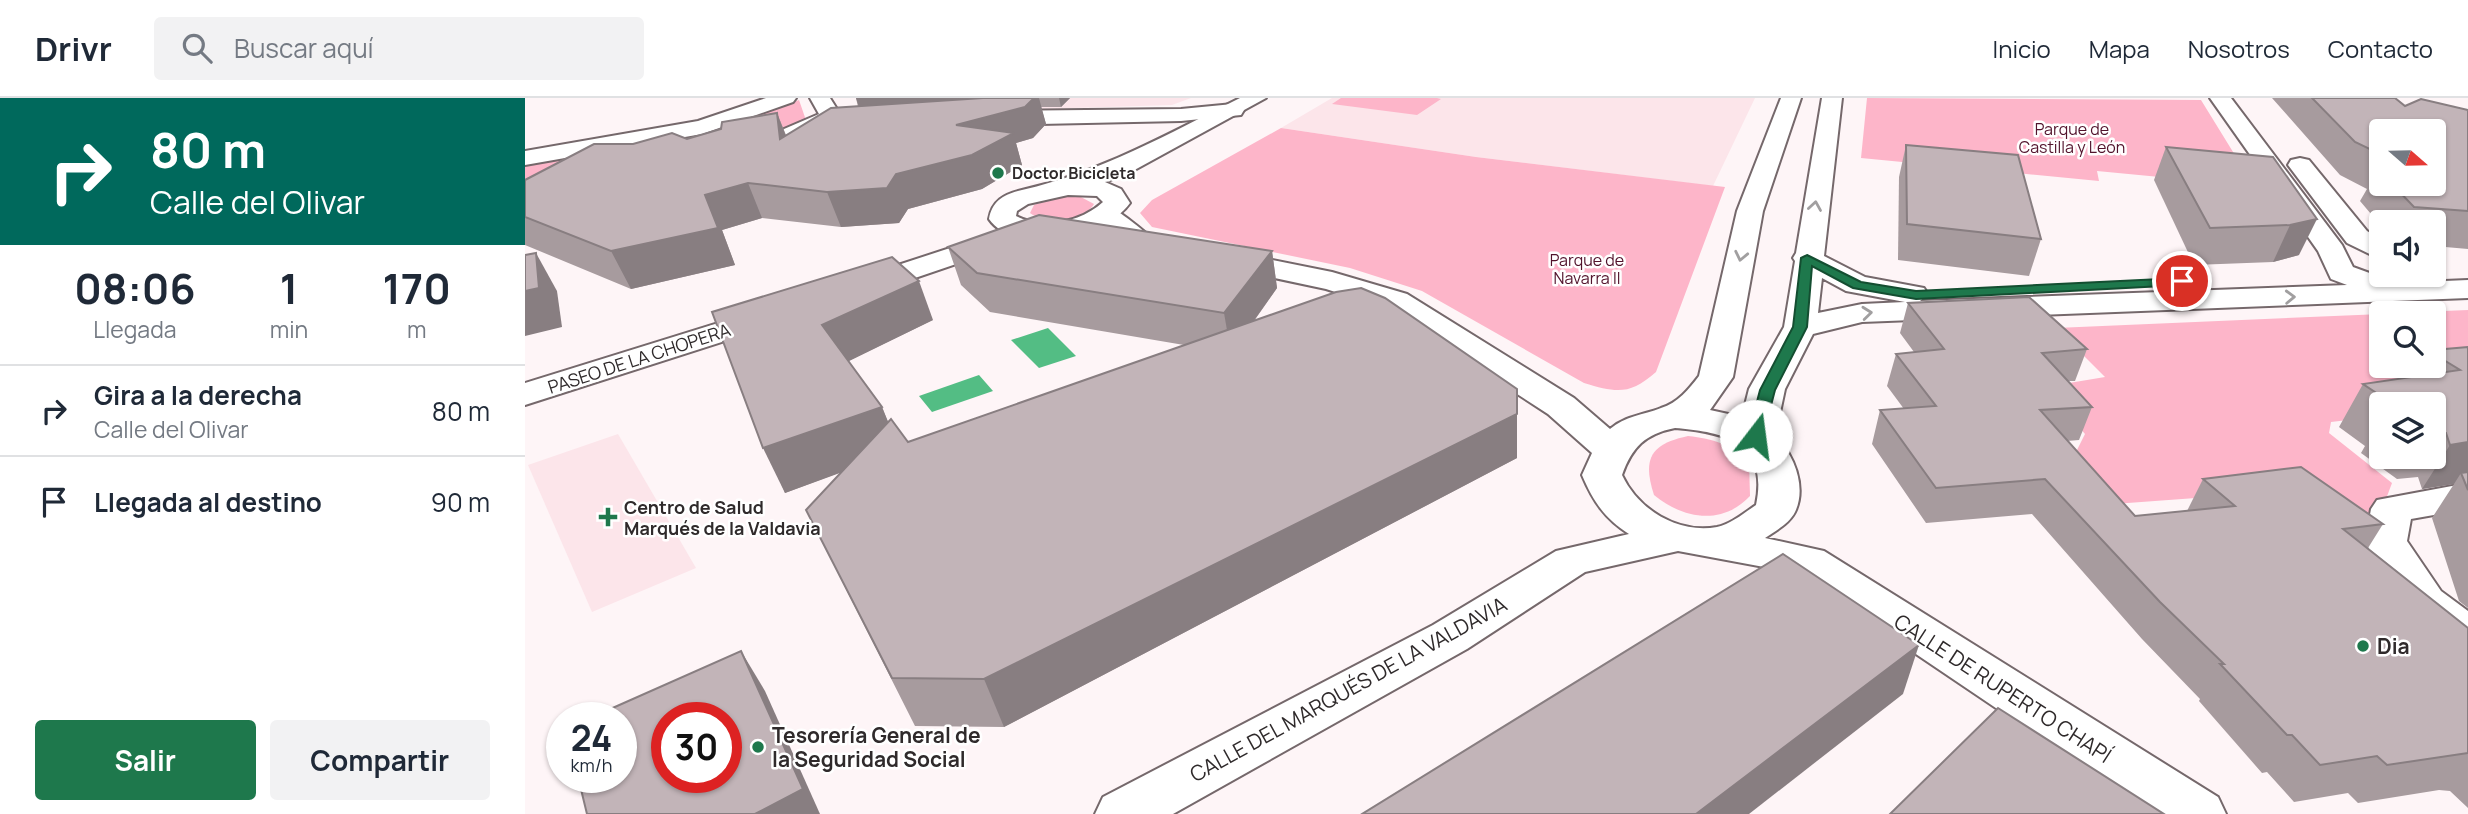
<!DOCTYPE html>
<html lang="es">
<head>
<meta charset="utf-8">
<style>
	:root { --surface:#fff; --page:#f2f2f3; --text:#1f2937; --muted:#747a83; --line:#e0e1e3; --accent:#1e784c }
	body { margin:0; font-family:Manrope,sans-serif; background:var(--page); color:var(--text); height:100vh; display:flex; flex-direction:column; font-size:26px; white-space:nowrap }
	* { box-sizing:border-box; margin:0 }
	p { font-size:23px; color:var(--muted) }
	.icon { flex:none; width:38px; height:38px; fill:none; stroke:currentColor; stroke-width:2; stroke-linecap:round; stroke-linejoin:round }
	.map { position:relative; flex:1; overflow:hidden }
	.details { display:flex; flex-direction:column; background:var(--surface); width:525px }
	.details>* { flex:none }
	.hud { background:#00695c; color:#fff; overflow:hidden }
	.needle { width:46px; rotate:110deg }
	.tools { position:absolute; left:1844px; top:21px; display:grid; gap:14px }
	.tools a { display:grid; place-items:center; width:77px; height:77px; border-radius:7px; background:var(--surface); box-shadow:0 2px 5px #0004; font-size:35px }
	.speed { position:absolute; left:21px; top:604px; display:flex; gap:14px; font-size:35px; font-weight:700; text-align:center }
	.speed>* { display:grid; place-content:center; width:91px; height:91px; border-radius:50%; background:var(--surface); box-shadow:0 2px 5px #0004; line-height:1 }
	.speed small { font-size:18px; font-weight:400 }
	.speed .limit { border:10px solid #d22; background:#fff; color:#111 }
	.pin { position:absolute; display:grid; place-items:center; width:60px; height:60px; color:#fff; margin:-30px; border:4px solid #fff; border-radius:50%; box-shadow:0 2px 7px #0007 }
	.me { position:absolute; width:77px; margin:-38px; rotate:15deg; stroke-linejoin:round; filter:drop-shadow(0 0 5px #0008) }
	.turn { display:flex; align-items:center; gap:24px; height:147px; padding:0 35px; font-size:32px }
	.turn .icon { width:91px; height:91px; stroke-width:2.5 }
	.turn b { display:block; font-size:49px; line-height:60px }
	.eta { display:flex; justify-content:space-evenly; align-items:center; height:119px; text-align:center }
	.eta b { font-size:42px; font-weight:700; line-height:49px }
	.primary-button { display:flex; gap:14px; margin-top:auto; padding:14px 35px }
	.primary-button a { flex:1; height:80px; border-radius:7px; background:var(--accent); color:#fff; font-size:28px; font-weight:700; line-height:80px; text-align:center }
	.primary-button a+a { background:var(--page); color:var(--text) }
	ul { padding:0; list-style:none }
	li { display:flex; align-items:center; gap:21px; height:91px; padding:0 35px; border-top:2px solid var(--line) }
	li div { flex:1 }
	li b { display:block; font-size:26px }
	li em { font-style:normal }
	header { display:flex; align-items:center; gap:42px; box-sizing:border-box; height:98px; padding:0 35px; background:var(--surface); border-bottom:2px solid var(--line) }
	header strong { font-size:33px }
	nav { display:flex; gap:38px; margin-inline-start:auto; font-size:24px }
	.search { width:490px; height:63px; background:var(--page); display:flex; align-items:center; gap:18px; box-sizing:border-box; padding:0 24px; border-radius:7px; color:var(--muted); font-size:26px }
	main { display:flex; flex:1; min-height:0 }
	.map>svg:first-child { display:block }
	.built { fill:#fce5ea }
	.green { fill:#fdb5c9 }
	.water { fill:#53bd84 }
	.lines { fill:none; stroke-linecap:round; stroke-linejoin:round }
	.minor-casing { stroke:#75686b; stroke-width:4 }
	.major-casing { stroke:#75686b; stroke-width:4 }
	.minor { fill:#fff; fill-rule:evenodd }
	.major { fill:#fff; fill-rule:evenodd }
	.wall { fill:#a79b9e; fill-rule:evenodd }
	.shaded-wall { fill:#887e81 }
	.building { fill:#c2b4b8; stroke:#887e81; stroke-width:2; fill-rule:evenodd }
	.oneway { stroke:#a19fa0 }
	.route { fill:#1e784c; stroke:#144e31; stroke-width:2 }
	.poi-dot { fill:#1e784c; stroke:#fff; stroke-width:2.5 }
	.labels { text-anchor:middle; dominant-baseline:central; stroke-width:5; stroke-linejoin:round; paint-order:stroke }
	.far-park-label { font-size:16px; fill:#52132c; stroke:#fff }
	.far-poi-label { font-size:16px; font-weight:bold; fill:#2f2a2b; stroke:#fff; text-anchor:start }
	.street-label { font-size:18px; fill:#2f2a2b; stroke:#fff }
	.poi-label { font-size:18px; font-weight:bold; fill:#2f2a2b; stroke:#fff; text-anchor:start }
	.near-poi-label { font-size:21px; font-weight:bold; fill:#2f2a2b; stroke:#fff; text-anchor:start }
	.near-street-label { font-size:21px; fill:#2f2a2b; stroke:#fff }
</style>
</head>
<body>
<header>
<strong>Drivr</strong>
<div class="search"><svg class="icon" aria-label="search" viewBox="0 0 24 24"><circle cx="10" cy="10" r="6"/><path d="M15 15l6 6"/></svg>Buscar aquí</div>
<nav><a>Inicio</a><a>Mapa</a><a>Nosotros</a><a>Contacto</a></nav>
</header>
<main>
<section class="details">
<div class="hud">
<div class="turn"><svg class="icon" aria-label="right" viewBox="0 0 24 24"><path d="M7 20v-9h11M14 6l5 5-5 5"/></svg><div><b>80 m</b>Calle del Olivar</div></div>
</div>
<div class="eta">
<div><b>08:06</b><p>Llegada</p></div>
<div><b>1</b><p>min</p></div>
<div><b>170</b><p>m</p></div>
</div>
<ul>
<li><svg class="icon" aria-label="right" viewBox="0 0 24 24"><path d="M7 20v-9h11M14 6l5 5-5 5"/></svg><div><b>Gira a la derecha</b><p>Calle del Olivar</p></div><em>80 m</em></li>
<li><svg class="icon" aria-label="arrive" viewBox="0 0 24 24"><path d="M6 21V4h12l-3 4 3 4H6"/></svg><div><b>Llegada al destino</b></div><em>90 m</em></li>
</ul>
<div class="primary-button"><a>Salir</a><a>Compartir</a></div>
</section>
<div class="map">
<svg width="1943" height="716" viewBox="0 0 1943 716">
	<rect width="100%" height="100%" fill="#fef5f7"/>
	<!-- built -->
	<g class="built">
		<path d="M335 0H666L647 7 358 16Z"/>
		<path d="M807 0H1230L1188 88 951 59 756 30Z"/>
		<path d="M93 336 171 470 67 514 3 367Z"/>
	</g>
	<!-- green -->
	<g class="green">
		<path d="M816 0H912L916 1 892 17 807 6Z"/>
		<path d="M1342 0 1676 2 1729 88 1572 73 1574 83 1336 60Z"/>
		<path d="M274 2 284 31 0 81V65L205 29Z"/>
		<path d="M756 30 951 59 1200 89 1131 274C1105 297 1092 295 1059 285L897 193 825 170 627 129 615 115 627 102Z"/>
		<path d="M535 98H554L569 106C559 123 521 127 505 115L509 107Z"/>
		<path d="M1943 212V285L1857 306V318L1806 324 1804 335 1867 385 1855 417 1806 426 1766 393 1589 406 1551 354 1560 336 1520 289 1580 279 1531 230 1857 216V268H1909V215H1870Z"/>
		<path d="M1163 338C1189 341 1205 346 1224 364L1225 398C1197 428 1158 421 1129 397 1117 360 1126 346 1163 338Z"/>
	</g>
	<!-- water -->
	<g class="water">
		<path d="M523 230 551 258 514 270 486 242Z"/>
		<path d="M454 277 468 293 407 314 394 298Z"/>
	</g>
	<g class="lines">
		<!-- minor casing -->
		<g class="minor-casing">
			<g id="minor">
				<path d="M241 0H271L268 4 177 36 0 67V53L173 23Z"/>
				<path d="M285 0H305L317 19 314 24 275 41H259L256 36 259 31 294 16Z"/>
				<path d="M1256 0H1276L1238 113 1208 279 1185 312 1217 319 1224 291 1259 229 1270 163 1268 160 1271 155 1297 0H1317L1299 158 1340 179 1399 190 1403 196 1395 203 1822 187 1806 181 1793 153 1685 0H1706L1817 147 1828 169 1872 185 1943 182V200L1337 224 1288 236 1260 291 1250 338C1269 356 1282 389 1270 414 1264 426 1250 433 1240 440L1299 453 1693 699 1701 716H1628L1271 475 1153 453 1060 474 942 551 648 716H570L578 699 908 527 1031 453 1104 436C1080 421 1068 403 1057 377L1067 355 1023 316 860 210 801 191 688 167 684 161 688 155 698 152 807 174 882 196 1049 300 1085 331C1100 318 1118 317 1136 310 1153 305 1164 291 1174 278L1212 113ZM1297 180 1321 193 1380 204 1337 206 1293 215ZM1150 330C1201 334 1244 345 1231 407 1219 415 1206 426 1192 429 1152 436 1113 411 1097 377 1107 349 1120 336 1150 330Z"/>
				<path d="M708 6 719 12 716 17 656 23 466 27 455 20 466 13 656 11Z"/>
				<path d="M1775 60 1784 62 1842 133 1857 142V162L1822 145 1763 67 1766 62Z"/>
				<path d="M582 108C591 110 625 137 631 145L627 151C602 157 582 135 569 116L573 110Z"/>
				<path d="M1943 385V411L1886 421 1882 443 1916 493 1943 513V555C1891 540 1866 487 1840 444L1846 411 1852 402Z"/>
			</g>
		</g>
		<!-- major casing -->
		<g class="major-casing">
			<g id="major">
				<path d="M715 0H741L604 75 580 84 596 91 605 105C582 139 490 159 464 121 467 103 479 96 497 92 576 74 643 36 715 0ZM543 97 572 98 578 104C556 124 519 132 491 118L492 113 503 106Z"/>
				<path d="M474 134 484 136 488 142 484 148 343 196 332 199 321 196 317 190 321 184Z"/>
				<path d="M245 209 256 211 261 218 256 225 0 307V285Z"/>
			</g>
		</g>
		<!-- minor -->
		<use href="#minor" class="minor"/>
		<!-- major -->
		<use href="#major" class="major"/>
	</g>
	<!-- wall -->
	<g class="wall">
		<path d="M331 0H545L536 9H516L521 26 508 40 491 45 497 67 457 91 383 111 374 125 316 129 237 120 197 132 210 167 106 191 0 147V82L108 46 162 41 252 15 261 37 333 9Z"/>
		<path d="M1747 0H1870L1880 8 1943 12V151L1909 148V124H1857V129L1835 103 1842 91 1815 77ZM1857 33 1909 86H1857Z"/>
		<path d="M1381 47 1516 141 1504 178 1373 162 1374 79Z"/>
		<path d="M1641 49 1748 59 1774 157 1748 164 1669 167 1629 82Z"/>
		<path d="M423 149 747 153 752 190 729 223 992 360 479 629 390 628 281 412 316 374 260 395 187 214 408 222 323 263 357 309 363 324 383 344 659 247 465 214 436 187Z"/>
		<path d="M1383 205 1562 251 1550 283H1543L1567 309 1554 342 1542 343 1610 418 1662 413 1678 381 1858 426 1843 450 1943 530V710L1925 693 1914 692 1833 705 1823 695 1769 704 1742 674 1737 675 1674 603 1675 601 1617 541 1507 416 1401 425 1347 346 1355 312 1379 311 1362 288 1371 256 1389 254 1375 235Z"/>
		<path d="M1943 249V510L1934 503 1907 420 1929 386 1897 391 1893 379 1872 381 1836 355 1840 348 1814 329 1838 286 1889 279 1895 268H1909V252ZM1857 306H1909V359H1857Z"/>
	</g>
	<!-- shaded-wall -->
	<g class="shaded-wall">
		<path d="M331 0H487L338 21Z"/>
		<path d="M509 0H514L521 26 508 40 491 45 497 67 457 91 383 111 374 125 316 129 302 94 371 76 431 27Z"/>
		<path d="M534 0H545L536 9Z"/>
		<path d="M252 15 264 46 255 41Z"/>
		<path d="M223 85 237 120 197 132 210 167 106 191 86 153 180 97Z"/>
		<path d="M1792 121 1774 157 1748 164 1765 127Z"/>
		<path d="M747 153 752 190 706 255 699 215Z"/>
		<path d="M11 155 32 193 37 229 0 238V193Z"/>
		<path d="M394 183 408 222 314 268 297 227Z"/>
		<path d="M357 309 375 353 260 395 238 350Z"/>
		<path d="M992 316V360L479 629 459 581Z"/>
		<path d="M1943 344V383L1936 375 1929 386 1897 391 1925 347Z"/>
		<path d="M1394 547 1378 596 1224 716H1171Z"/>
		<path d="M216 553 240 593 295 716H230Z"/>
	</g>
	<!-- building -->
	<g class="building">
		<path d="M458 0H509L500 9 431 27 489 35 447 57 371 76 362 90 302 94 223 85 180 97 193 130 86 153 0 119V82L69 46H108L147 35 162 41 196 31 197 24 252 15 255 41 306 10Z"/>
		<path d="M1787 0H1870L1880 8 1896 1 1943 12V113L1889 109 1867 86H1909V33H1857V57L1830 44Z"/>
		<path d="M1381 47 1493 57 1516 141 1382 126Z"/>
		<path d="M1641 49 1748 59 1792 121 1765 127 1685 130Z"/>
		<path d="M514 117 747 153 699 215 452 175 423 149Z"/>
		<path d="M11 155 14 190 0 193V157Z"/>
		<path d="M367 159 394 183 297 227 357 309 238 350 187 214Z"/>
		<path d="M836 190 860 200 992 291V316L459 581 367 580 281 412 366 321 383 344 811 194Z"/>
		<path d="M1504 199 1562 251 1517 255 1567 309 1515 312 1610 418 1710 408 1678 381 1776 369 1858 426 1818 431 1943 530V655L1862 667 1852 658 1795 667 1767 637H1762L1695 566H1699L1635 504 1520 381 1411 390 1355 312 1411 308 1371 256 1419 251 1383 205Z"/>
		<path d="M1943 249V344L1925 347 1921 335 1909 336V306H1868L1838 286 1935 272 1909 256V252Z"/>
		<path d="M1943 374V392L1936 375Z"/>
		<path d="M1258 456 1394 547 1171 716H837Z"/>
		<path d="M216 553 278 691 230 716H62L53 679H96V620H65ZM142 620H201V679H142Z"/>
		<path d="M1473 610 1639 716H1365Z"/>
	</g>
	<!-- one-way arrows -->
	<defs><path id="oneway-chevron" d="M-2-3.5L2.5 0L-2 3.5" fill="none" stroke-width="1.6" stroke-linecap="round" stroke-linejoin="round" transform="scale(1.75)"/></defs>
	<g class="oneway">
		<use href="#oneway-chevron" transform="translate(1290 108) rotate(-81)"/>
		<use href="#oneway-chevron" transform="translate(1216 158) rotate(102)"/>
		<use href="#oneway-chevron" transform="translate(1765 199) rotate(-2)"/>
		<use href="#oneway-chevron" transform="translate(1342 215) rotate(-6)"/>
	</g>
	<!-- route -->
	<path class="route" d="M1282 157 1336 184 1391 193 1657 180 1663 183 1657 187 1391 201 1328 190 1287 168 1282 229 1250 292 1238 338 1236 341H1225L1223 338 1235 292 1268 229 1276 160Z"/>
	<!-- markers -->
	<g class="poi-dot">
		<circle cx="473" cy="75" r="7"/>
		<path d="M79.5 408.5h7v7h7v7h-7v7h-7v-7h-7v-7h7z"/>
		<circle cx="1838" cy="548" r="7"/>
		<circle cx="233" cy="649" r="7"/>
	</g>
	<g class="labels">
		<!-- far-park labels -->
		<g class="far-park-label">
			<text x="1547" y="31">Parque de<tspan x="1547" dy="18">Castilla y León</tspan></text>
			<text x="1062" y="162">Parque de<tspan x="1062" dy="18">Navarra II</tspan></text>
		</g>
		<!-- far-poi labels -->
		<g class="far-poi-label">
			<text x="487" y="75">Doctor Bicicleta</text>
		</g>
		<!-- street labels -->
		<g class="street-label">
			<text transform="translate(114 260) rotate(-18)">PASEO DE LA CHOPERA</text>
		</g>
		<!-- poi labels -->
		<g class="poi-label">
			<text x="99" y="409">Centro de Salud<tspan x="99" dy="21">Marqués de la Valdavia</tspan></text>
		</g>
		<!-- near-poi labels -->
		<g class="near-poi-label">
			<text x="1852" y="548">Dia</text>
			<text x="247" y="637">Tesorería General de<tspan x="247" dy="24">la Seguridad Social</tspan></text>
		</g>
		<!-- near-street labels -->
		<g class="near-street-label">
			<text transform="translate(1478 590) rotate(33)">CALLE DE RUPERTO CHAPÍ</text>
			<text transform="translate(823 591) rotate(-29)">CALLE DEL MARQUÉS DE LA VALDAVIA</text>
		</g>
	</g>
</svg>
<div class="tools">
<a><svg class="needle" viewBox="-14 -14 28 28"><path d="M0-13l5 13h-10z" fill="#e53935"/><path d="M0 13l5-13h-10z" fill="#747a83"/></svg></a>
<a><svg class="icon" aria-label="sound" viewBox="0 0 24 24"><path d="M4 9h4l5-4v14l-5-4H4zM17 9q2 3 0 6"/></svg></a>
<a><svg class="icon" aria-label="search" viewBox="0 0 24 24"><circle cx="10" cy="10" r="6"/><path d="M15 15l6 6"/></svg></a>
<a><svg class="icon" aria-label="layers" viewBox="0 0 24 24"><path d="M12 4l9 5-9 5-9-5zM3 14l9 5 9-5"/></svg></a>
</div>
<div class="speed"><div>24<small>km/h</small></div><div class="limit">30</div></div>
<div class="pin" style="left:1657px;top:183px;background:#d93025"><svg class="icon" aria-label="arrive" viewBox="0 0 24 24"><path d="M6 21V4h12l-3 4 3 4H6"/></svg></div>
<svg class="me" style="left:1231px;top:338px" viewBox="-20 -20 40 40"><circle r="19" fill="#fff"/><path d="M0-13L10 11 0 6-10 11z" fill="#1e784c"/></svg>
</div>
</main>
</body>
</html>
